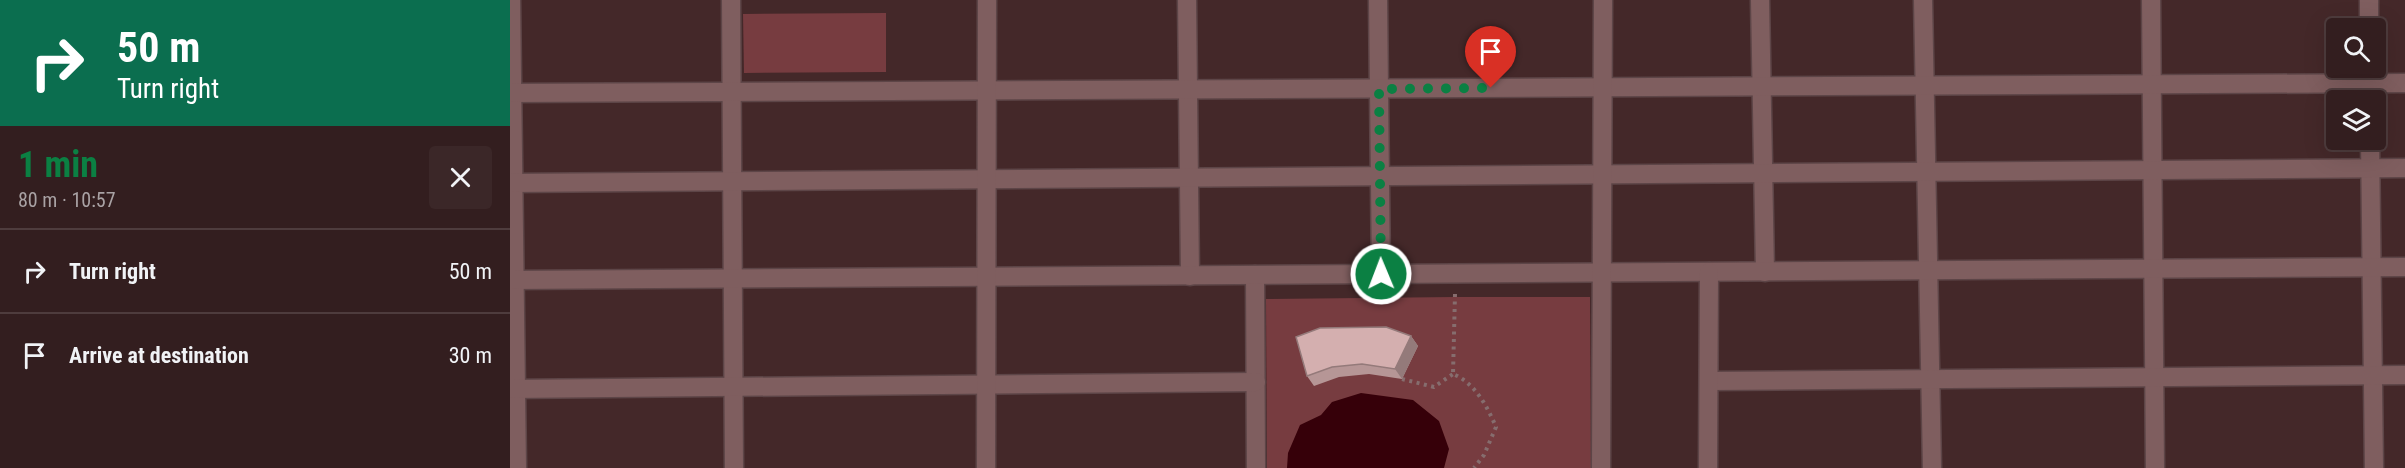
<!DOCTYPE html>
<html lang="en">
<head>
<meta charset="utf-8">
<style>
	:root { --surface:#331e1f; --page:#3b2728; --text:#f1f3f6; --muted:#a9a2a4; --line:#4e3c3d; --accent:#0b8043 }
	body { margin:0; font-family:"Roboto Condensed",sans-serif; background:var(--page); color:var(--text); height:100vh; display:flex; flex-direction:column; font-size:22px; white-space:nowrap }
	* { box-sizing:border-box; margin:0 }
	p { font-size:20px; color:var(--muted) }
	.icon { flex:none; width:33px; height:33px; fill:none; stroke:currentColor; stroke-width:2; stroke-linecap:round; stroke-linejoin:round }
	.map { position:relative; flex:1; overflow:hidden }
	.details { display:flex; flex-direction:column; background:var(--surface); width:510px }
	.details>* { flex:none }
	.hud { background:#0b6e4f; color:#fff; overflow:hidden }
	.fabs { position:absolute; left:1816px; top:18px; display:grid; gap:12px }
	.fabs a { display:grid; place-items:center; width:60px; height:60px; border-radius:6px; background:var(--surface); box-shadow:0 6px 24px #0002,0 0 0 2px var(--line); font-size:30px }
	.pin { position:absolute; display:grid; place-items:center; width:51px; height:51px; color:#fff; margin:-62px -26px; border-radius:50% 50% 50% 0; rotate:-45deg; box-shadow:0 0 6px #0007 }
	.pin .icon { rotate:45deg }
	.me { position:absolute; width:66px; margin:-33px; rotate:359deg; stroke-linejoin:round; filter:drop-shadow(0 0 4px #0008) }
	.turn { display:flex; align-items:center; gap:21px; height:126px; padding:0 18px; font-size:27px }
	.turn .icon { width:78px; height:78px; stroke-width:2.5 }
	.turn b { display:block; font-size:42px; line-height:51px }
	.round { display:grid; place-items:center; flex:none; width:63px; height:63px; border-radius:6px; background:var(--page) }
	.head { display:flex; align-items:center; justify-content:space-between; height:102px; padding:0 18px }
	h1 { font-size:36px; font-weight:700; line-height:45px; color:var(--accent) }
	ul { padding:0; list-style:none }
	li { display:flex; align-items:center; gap:18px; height:84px; padding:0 18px; border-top:2px solid var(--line) }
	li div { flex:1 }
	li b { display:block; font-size:22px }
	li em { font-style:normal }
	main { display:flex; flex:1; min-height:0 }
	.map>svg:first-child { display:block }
	.green { fill:#773c40 }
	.water { fill:#360009 }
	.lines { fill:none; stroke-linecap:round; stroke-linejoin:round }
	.minor-casing { stroke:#5d4547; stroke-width:21 }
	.path { stroke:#866d6e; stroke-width:4; stroke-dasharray:3 4.5; stroke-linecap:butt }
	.minor { stroke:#7f5e5f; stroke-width:18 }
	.wall { fill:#b69696 }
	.shaded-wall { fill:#947a7a }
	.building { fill:#d4afaf; stroke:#947a7a; stroke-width:1.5 }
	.route { stroke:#0b8043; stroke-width:10; stroke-dasharray:0 18 }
</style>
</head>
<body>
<main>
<section class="details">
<div class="hud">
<div class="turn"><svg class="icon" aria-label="right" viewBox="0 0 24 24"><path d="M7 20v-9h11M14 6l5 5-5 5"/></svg><div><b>50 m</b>Turn right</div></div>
</div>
<div class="head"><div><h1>1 min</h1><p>80 m · 10:57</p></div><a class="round"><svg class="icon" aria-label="close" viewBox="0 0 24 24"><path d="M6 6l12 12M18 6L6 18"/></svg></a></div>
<ul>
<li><svg class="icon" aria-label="right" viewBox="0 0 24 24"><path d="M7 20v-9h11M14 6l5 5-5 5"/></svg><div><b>Turn right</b></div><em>50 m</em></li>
<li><svg class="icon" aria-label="arrive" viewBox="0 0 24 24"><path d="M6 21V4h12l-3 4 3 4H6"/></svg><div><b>Arrive at destination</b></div><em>30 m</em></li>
</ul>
</section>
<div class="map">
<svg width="1895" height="468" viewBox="0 0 1895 468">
	<rect width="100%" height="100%" fill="#442829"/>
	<!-- green -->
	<g class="green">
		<path d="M376 13V72L234 73 233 14Z"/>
		<path d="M945 297H1080L1081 468H757L756 299Z"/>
	</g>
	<!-- water -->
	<path class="water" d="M851 393 903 400 929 421 939 449 934 468H777L778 453 790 425 811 415 822 402Z"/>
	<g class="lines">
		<!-- minor casing -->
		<g class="minor-casing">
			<g id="minor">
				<path d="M1 0 7 468"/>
				<path d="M221 0 224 468"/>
				<path d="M677 0 680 276"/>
				<path d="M868 0 871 274"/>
				<path d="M1250 0 1255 272"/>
				<path d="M1413 0 1422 468"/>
				<path d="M1641 0 1645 468"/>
				<path d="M1859 0V28"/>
				<path d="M1860 68V100"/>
				<path d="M0 93 1895 83"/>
				<path d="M1860 140 1864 468"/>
				<path d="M0 183 1895 168"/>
				<path d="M745 275 746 468"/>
				<path d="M0 280 1895 267"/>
				<path d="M1199 381 1895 375"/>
				<path d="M0 389 746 382"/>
				<path d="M476 468 477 0"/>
				<path d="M1091 468 1093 0"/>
				<path d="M1198 468 1199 272"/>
			</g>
		</g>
		<!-- path -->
		<g class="path">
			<path d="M945 294 943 374C965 383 977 406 986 427L974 455 964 468"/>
			<path d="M892 379 924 387 943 374"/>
		</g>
		<!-- minor -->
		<use href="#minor" class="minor"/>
	</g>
	<!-- wall -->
	<path class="wall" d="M901 336 908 346 892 379 859 374 829 377 804 386 797 376Z"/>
	<!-- shaded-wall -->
	<path class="shaded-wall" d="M901 336 908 346 892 379 885 369Z"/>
	<!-- building -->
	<path class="building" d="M876 327 901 336 885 369 852 364 822 367 797 376 786 337 810 328Z"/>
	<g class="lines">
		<!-- route -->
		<path class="route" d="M871 274 869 89 981 88"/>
	</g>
</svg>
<div class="fabs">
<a><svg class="icon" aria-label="search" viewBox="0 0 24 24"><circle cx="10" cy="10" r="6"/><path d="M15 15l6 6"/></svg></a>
<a><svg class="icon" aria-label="layers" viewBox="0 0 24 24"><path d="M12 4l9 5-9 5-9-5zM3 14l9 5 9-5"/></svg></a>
</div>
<div class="pin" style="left:981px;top:88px;background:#d93025"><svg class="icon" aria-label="arrive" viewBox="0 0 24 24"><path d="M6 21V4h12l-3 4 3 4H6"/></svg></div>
<svg class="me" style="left:871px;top:274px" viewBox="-20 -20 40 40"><circle r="17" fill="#0b8043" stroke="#fff" stroke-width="3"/><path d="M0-11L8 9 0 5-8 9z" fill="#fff"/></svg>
</div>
</main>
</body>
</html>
